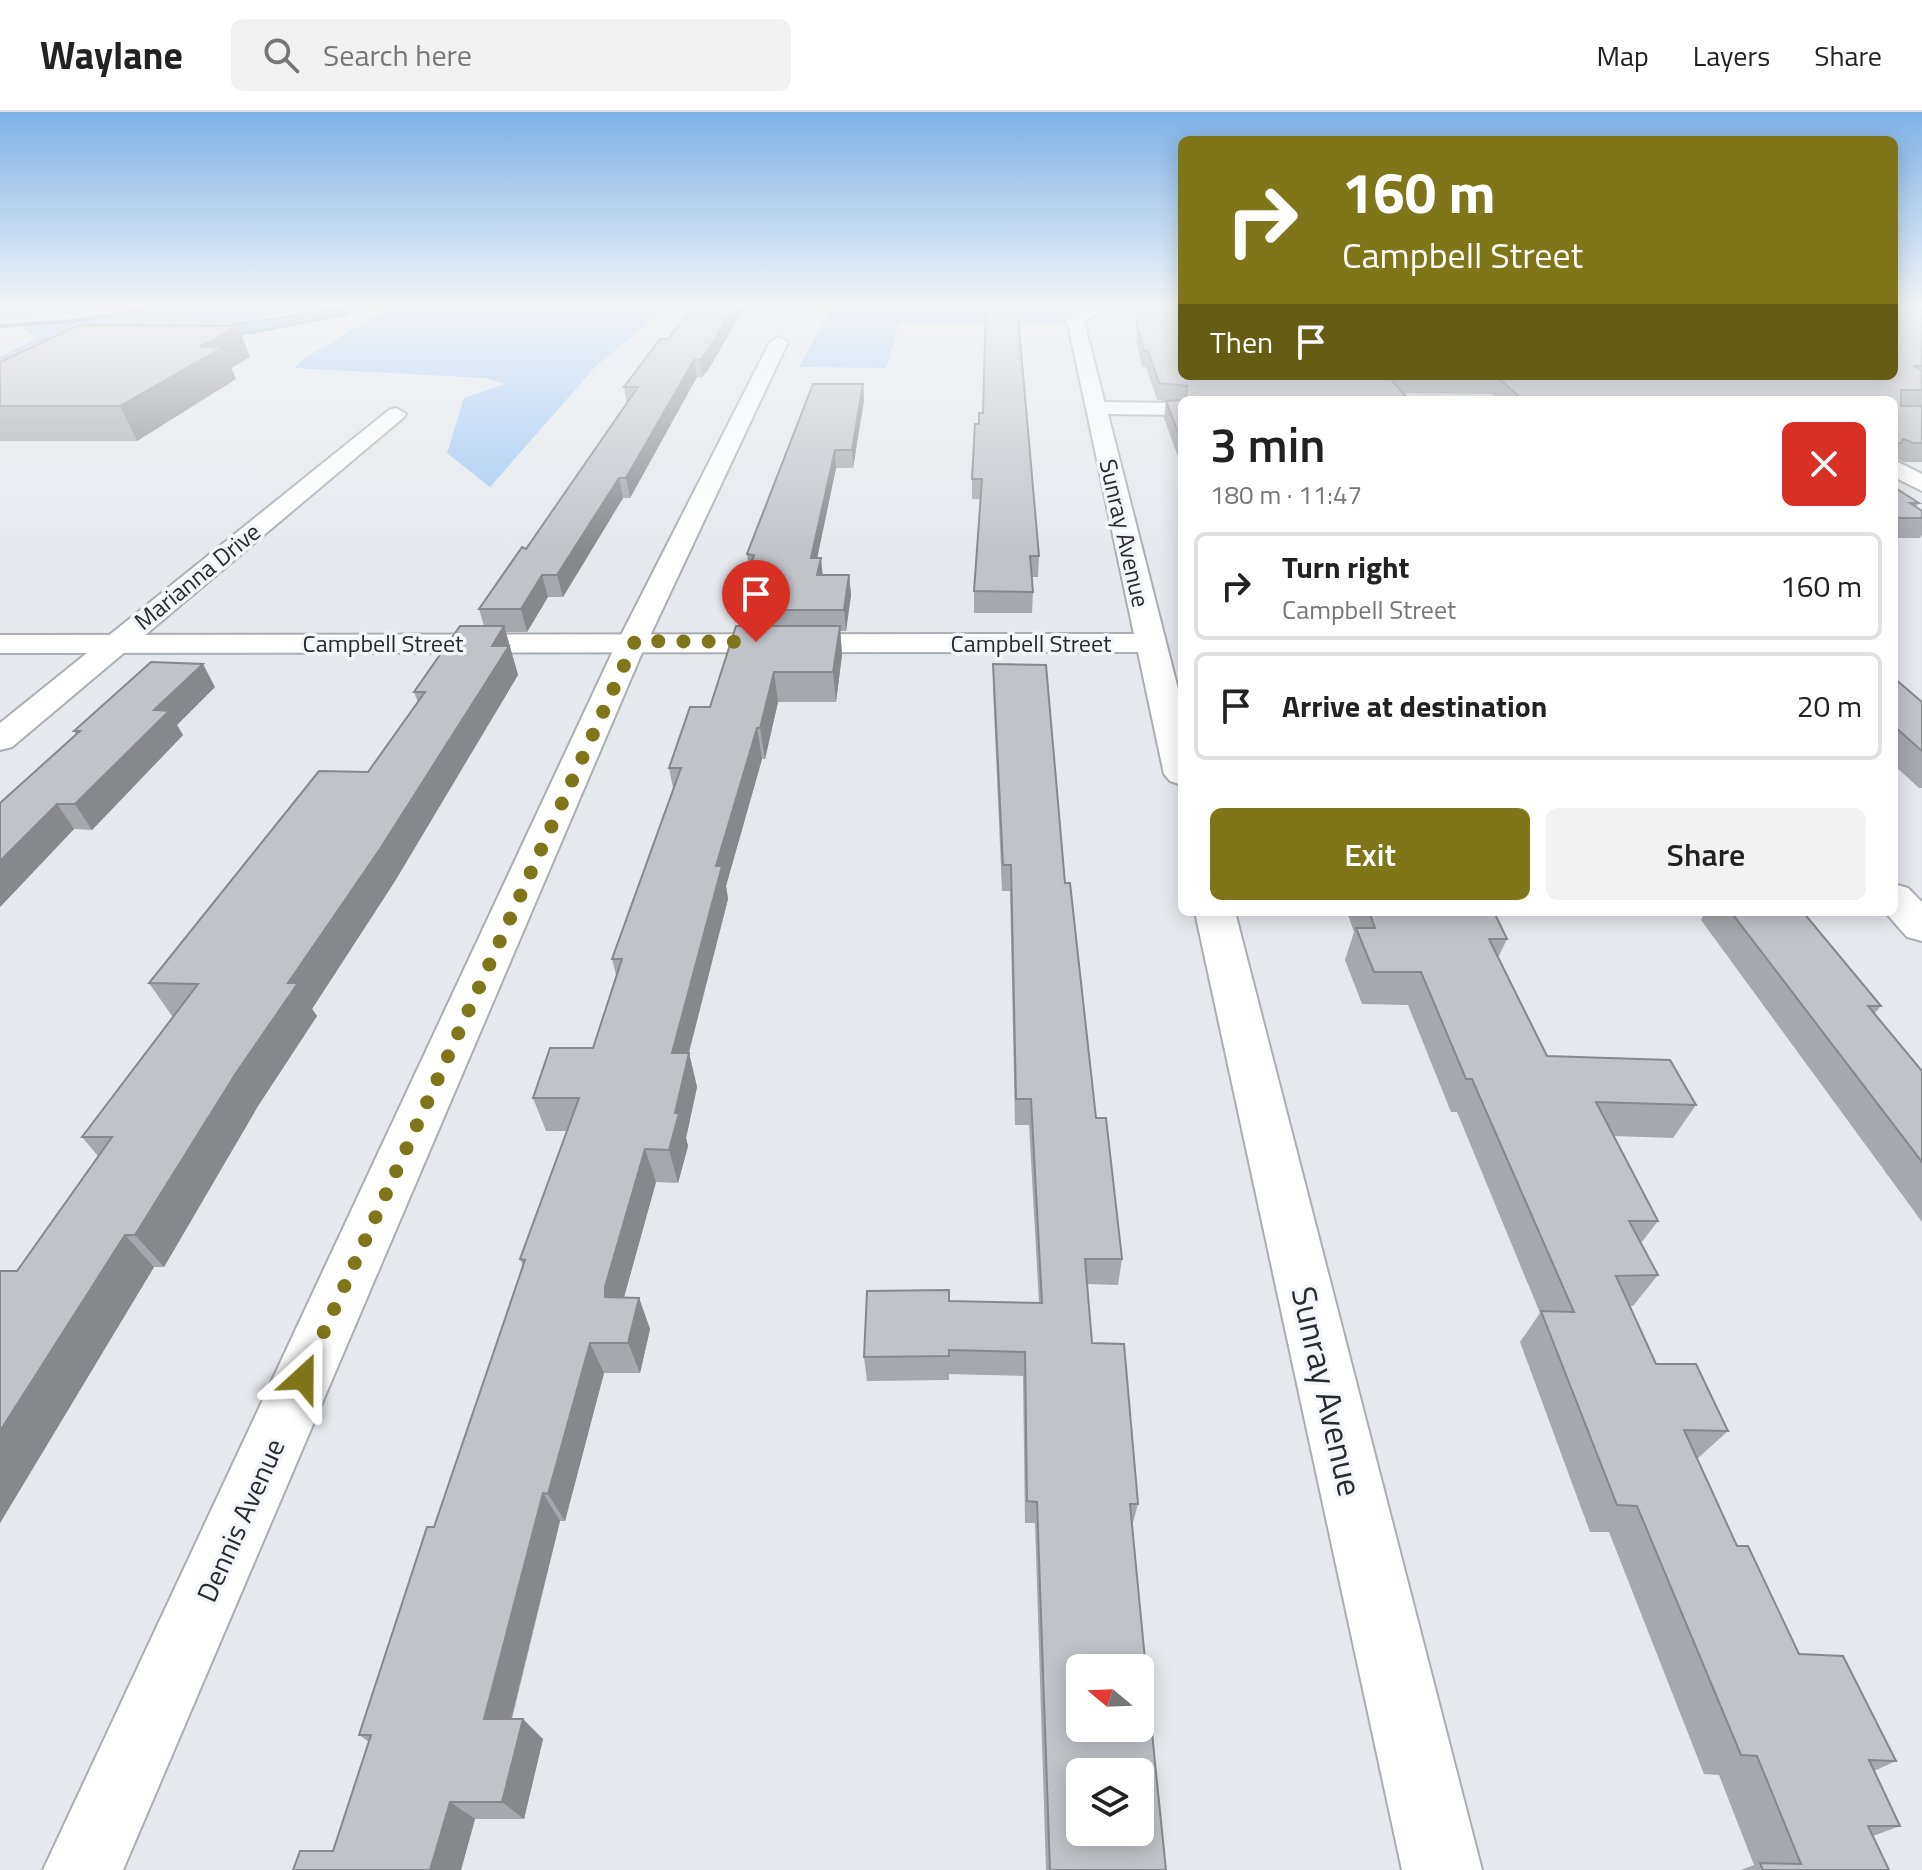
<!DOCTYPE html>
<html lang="en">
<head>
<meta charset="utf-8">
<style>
	:root { --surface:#fff; --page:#f2f2f2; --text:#222; --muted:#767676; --line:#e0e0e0; --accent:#7f7519 }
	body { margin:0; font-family:"Titillium Web",sans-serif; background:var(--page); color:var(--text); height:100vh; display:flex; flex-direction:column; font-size:30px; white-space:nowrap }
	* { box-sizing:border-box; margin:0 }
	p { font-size:26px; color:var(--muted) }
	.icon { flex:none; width:44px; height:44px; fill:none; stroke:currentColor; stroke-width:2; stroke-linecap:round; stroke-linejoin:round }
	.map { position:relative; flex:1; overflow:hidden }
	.details { position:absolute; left:1178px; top:284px; width:720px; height:520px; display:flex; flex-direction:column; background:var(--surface); border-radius:12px; box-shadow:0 4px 20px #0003 }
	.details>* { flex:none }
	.guide { position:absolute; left:1178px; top:24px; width:720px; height:244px; border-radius:12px; box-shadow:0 4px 20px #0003; background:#7f7519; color:#fff; overflow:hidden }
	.needle { width:52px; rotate:289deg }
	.fabs { position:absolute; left:1066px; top:1542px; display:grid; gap:16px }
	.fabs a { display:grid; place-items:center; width:88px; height:88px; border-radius:12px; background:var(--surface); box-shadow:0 4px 20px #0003; font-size:40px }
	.pin { position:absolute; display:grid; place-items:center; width:68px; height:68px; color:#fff; margin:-82px -34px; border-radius:50% 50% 50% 0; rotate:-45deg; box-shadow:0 0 8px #0007 }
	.pin .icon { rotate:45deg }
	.me { position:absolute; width:88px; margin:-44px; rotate:24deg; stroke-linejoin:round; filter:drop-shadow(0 0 6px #0008) }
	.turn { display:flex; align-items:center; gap:28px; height:168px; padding:0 32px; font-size:36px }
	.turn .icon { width:104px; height:104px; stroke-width:2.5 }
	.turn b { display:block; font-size:56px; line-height:68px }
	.then { display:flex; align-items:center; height:76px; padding:0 32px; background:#0003; gap:16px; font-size:30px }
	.round { display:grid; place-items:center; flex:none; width:84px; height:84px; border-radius:12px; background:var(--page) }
	.head { display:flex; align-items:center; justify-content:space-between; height:136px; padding:0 32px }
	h1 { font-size:48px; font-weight:600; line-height:60px }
	.button { display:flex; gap:16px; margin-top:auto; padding:16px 32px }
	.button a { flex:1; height:92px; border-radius:12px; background:var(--accent); color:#fff; font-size:32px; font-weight:600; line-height:92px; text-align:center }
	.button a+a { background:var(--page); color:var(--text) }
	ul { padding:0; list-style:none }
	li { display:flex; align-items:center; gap:24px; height:108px; margin:0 16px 12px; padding:0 16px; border:4px solid var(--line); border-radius:12px }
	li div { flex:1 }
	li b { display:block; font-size:30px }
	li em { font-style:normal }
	header { display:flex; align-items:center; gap:48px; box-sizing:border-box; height:112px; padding:0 40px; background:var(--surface); border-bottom:2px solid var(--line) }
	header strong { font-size:38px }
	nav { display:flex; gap:44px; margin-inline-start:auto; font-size:28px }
	.search { width:560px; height:72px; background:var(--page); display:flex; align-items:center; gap:20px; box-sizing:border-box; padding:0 28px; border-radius:12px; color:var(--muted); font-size:30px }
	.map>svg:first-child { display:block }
	.green { fill:#a1c7f4 }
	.water { fill:#7dade5; stroke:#6486ae; stroke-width:2 }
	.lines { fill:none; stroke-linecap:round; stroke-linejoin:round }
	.stream { fill:#6486ae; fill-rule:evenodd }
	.street-casing { stroke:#aaaeb2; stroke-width:4 }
	.secondary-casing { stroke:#aaaeb2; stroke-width:4 }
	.street { fill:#fff; fill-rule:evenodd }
	.secondary { fill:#fff; fill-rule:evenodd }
	.wall { fill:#a5a8ac }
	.shaded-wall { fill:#86888c }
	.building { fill:#c0c3c8; stroke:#86888c; stroke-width:2; fill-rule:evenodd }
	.route { stroke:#7f7519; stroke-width:14; stroke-dasharray:0 25.2 }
	.labels { text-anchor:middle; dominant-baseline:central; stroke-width:7; stroke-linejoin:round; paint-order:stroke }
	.far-street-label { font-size:24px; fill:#292a2c; stroke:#f2f6fb }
	.street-label { font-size:28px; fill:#292a2c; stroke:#f2f6fb }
	.near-street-label { font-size:34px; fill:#292a2c; stroke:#f2f6fb }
</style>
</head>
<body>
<header>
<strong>Waylane</strong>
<div class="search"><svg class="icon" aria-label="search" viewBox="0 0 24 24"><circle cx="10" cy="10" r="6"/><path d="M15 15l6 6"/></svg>Search here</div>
<nav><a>Map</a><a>Layers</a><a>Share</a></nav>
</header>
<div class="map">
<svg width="1922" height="1758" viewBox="0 0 1922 1758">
	<rect width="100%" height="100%" fill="#e5e9ed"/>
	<!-- green -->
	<g class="green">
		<path d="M0 193H145L0 208Z"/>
		<path d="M200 193H328L17 251 0 250V245L37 226 21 216Z"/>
		<path d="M394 193H670L596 254 490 375 447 341 464 286 505 272 485 266 294 256 305 246Z"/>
		<path d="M833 193H1092L1074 202 1064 213 899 212 886 256 799 255Z"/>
	</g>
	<!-- water -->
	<path class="water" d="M339 197 348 202 252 221 224 222 223 216 233 212Z"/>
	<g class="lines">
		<!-- stream -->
		<path class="stream" d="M167 193H182L73 211 0 216V212L73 207Z"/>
		<!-- street casing -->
		<g class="street-casing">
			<g id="street">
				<path d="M1088 193H1108L1084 210 1106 296 1096 302 1086 296 1067 208Z"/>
				<path d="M779 225 788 230 641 543 123 1758H43L611 543 770 230Z"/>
				<path d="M396 296 406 302 403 306 12 635 0 638V611L389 298Z"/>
				<path d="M1894 348 1922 362V379L1894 365Z"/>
				<path d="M1894 772 1908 776 1922 790V829L1907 825 1885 800H1894Z"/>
			</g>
		</g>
		<!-- secondary casing -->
		<g class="secondary-casing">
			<g id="secondary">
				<path d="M1096 290 1182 291V303L1108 302 1182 593V673L1170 669 1164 662 1138 540 0 541V523L1134 522 1086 296Z"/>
				<path d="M1195 800H1235L1482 1758H1402Z"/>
			</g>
		</g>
		<!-- street -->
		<use href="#street" class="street"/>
		<!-- secondary -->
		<use href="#secondary" class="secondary"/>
	</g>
	<!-- wall -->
	<g class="wall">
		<path d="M693 193H746L710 255 702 265H697L630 386H623L563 485H548L527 520H506L518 563 395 769 312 897 317 904 258 994 164 1155H154L0 1411V1159H17L98 1044 82 1025 174 904H172L149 871 368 660 418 590 414 580 484 514 479 497 526 437 627 292 624 275 668 227Z"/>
		<path d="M1139 193H1922V350H1904L1894 345V288H1499L1492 282 1403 281 1182 288V356L1164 306 1166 289 1157 288 1146 255H1142L1136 230Z"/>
		<path d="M238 214 250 245 231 256 236 267 137 329H0V250Z"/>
		<path d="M863 272 864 288 853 356H836L817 446 822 463H849L851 483 846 519H840L842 543 836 590H778L765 647H762L726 774 728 787 689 941 697 975 686 1026 688 1034 678 1071 656 1070 624 1185 639 1186 650 1217 640 1261H604L565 1409H560L512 1607 543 1627 524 1707H475L461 1758H293L333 1739 369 1630 359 1623 434 1415 523 1154 520 1147 567 1019H546L533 986 593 936 616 863 612 847 673 676 669 656 710 595 747 514 743 476 749 457 747 442Z"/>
		<path d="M978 312 1039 444 1038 465H1032L1033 480 1032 501H974V479L981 387H972V367Z"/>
		<path d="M1894 375 1919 391 1916 395 1922 399V423L1920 426H1894Z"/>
		<path d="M993 552 1065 771 1096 1006 1122 1147 1118 1173 1087 1172 1092 1231 1138 1392 1132 1414 1166 1758H1046L1035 1411H1025L1023 1264 949 1262V1268L867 1269 864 1245 950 1189 1039 1191 1029 1013H1015L1010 779H1002L993 576Z"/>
		<path d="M1894 566 1922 590V676H1919L1894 653Z"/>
		<path d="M215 575 177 613 183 623 92 718 74 717 0 795V691L76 623 74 619Z"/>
		<path d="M1347 800H1494L1507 827 1498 846 1547 944 1696 993 1673 1026 1614 1024 1658 1109 1641 1131 1658 1163 1633 1194H1630L1656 1252 1728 1319 1697 1347 1737 1434 1799 1542 1896 1649 1874 1659 1900 1714 1873 1724 1889 1758H1741L1754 1753 1719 1663 1704 1662 1609 1420H1590L1520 1230 1540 1201 1457 1000H1451L1408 893 1362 892 1345 848 1354 820Z"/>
		<path d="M1700 800H1803L1881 894 1874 902 1922 959V1110L1701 808 1703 804Z"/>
	</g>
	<!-- shaded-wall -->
	<g class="shaded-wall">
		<path d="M735 193H746L710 255 702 265 700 248Z"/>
		<path d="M238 214 250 245 231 256 236 267 137 329 120 294 200 235Z"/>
		<path d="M694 248 697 265 630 386 626 366Z"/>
		<path d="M863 272 864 288 853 356 852 338Z"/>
		<path d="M835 338 836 356 813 466 811 446Z"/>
		<path d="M619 366 623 386 563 485 557 463Z"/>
		<path d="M821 446 823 466 817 463Z"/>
		<path d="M542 463 548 485 527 520 521 497Z"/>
		<path d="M849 463 851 483 846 519 844 498Z"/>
		<path d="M504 514 518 563 395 769 312 897 317 904 258 994 164 1155 135 1123Z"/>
		<path d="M840 514 842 543 836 590 833 560Z"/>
		<path d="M203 552 215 575 177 613 183 623 92 718 75 692 154 598Z"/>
		<path d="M774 560 778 590 765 647 760 616Z"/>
		<path d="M757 616 762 647 726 774 728 787 680 974 672 941 716 754Z"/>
		<path d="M57 692 74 717 0 795V749Z"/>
		<path d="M689 941 697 975 686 1026 688 1034 678 1071 669 1038 675 1001Z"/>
		<path d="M645 1037 656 1070 618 1207 605 1185V1175Z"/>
		<path d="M125 1123 154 1155 0 1411V1319Z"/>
		<path d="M639 1186 650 1217 640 1261 628 1231Z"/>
		<path d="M590 1231 604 1261 565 1409 548 1382Z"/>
		<path d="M543 1381 560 1409 506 1627 484 1607Z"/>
		<path d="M523 1607 543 1627 524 1707 502 1690Z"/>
		<path d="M450 1690 475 1707 461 1758H430Z"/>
	</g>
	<!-- building -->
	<g class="building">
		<path d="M693 193H735L708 238 700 248H694L626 366H619L557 463H542L521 497H479L522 435 526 437 638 275H624L660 227H668Z"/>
		<path d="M986 193H1017L1039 444H1030L1033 480 974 479 982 367H972L975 312H979V301H983Z"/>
		<path d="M1139 193H1182V264H1894V193H1922V254H1914L1922 258V278H1901V294H1922V331H1914L1903 327 1901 331H1894V288H1523L1497 265H1389L1409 288H1185H1186L1187 274 1159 271 1148 239H1144L1137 215Z"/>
		<path d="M79 213 238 214 200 235H223L120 294H0V250Z"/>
		<path d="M813 272H863L852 338H835L811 446H821L817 463H849L844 498H745L753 476H743L754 443 747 442Z"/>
		<path d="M1182 288V331L1166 289Z"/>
		<path d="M1894 375 1919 391H1910L1922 399V406H1894Z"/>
		<path d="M460 514H504L492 534H509L380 737 288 871H298L236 961 135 1123H125L0 1319V1159H17L112 1025H82L198 872 149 871 319 659 368 660 425 580H414Z"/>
		<path d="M736 514H840L833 560H774L760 616H757L716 754H722L672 941H689L675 1001H679L669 1038 645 1037 605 1175V1185L639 1186 628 1231H590L548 1382 543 1381 484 1607H523L502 1690H450L430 1758H293L300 1739H333L371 1623H359L427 1415H434L525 1148 520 1147 579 986H533L550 936H593L622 847H612L681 656H669L690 595H710Z"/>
		<path d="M151 550 203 552 154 598 169 599 75 692H57L0 749V691L80 619H74Z"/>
		<path d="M993 552 1046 553 1065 771H1070L1096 1006H1106L1122 1147H1085L1092 1231 1124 1232 1138 1392H1130L1155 1651 1166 1758H1050L1037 1390 1027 1389 1025 1240 949 1238V1244L864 1245 867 1179 949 1178V1189L1042 1191 1031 987H1016L1011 753H1003ZM1080 1556H1140V1616H1080ZM1080 1660H1140V1720H1080Z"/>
		<path d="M1894 566 1922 590V639L1894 614Z"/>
		<path d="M1369 800H1494L1507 827H1489L1547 944 1670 948 1696 993 1596 990 1658 1109H1629L1658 1163 1616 1164 1656 1252H1696L1728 1319 1684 1318 1737 1434H1748L1799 1542 1843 1544 1896 1649 1869 1648 1900 1714H1868L1889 1758H1763L1760 1751 1801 1752 1757 1644 1741 1643 1637 1394 1617 1393 1541 1199 1574 1200 1472 967H1466L1421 860H1374L1356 816H1375Z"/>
		<path d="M1731 800H1803L1881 894H1868L1922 959V1050Z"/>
	</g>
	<!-- sky -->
	<linearGradient id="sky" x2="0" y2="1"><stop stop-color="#7db1e7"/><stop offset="0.44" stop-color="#f3f5f7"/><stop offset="1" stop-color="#f3f5f7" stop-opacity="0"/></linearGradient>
	<rect width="1922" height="440" fill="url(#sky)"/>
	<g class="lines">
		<!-- route -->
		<path class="route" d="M303 1266 635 529 756 530"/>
	</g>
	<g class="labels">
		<!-- far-street labels -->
		<g class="far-street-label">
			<text transform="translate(1125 421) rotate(77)">Sunray Avenue</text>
			<text transform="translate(197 464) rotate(-39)">Marianna Drive</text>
			<text x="383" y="531">Campbell Street</text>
			<text x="1031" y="531">Campbell Street</text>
		</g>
		<!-- street labels -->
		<g class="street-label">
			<text transform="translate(240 1408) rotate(-66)">Dennis Avenue</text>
		</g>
		<!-- near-street labels -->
		<g class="near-street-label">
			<text transform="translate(1328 1279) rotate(77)">Sunray Avenue</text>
		</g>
	</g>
</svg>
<div class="fabs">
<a><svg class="needle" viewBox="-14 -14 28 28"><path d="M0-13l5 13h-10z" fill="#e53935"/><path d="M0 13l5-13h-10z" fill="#767676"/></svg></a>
<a><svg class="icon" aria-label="layers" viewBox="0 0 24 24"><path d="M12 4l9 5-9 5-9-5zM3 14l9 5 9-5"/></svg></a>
</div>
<div class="pin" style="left:756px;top:530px;background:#d93025"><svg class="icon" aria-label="arrive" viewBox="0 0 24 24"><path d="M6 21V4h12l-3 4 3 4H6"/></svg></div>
<svg class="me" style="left:303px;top:1266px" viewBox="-20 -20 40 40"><path d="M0-17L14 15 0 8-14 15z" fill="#7f7519" stroke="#fff" stroke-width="4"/></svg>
<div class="guide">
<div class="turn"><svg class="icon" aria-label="right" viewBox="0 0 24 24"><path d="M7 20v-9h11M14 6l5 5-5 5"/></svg><div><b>160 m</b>Campbell Street</div></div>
<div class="then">Then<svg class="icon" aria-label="arrive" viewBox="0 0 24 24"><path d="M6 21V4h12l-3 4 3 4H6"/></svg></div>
</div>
<section class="details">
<div class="head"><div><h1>3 min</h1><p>180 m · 11:47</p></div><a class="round" style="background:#d93025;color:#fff"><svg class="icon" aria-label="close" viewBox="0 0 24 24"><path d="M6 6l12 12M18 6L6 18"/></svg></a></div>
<ul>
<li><svg class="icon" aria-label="right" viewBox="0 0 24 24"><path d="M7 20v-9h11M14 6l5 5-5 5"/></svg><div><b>Turn right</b><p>Campbell Street</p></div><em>160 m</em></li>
<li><svg class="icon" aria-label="arrive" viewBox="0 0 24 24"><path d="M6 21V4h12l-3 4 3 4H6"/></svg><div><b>Arrive at destination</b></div><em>20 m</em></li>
</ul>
<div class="button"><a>Exit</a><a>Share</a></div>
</section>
</div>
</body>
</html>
